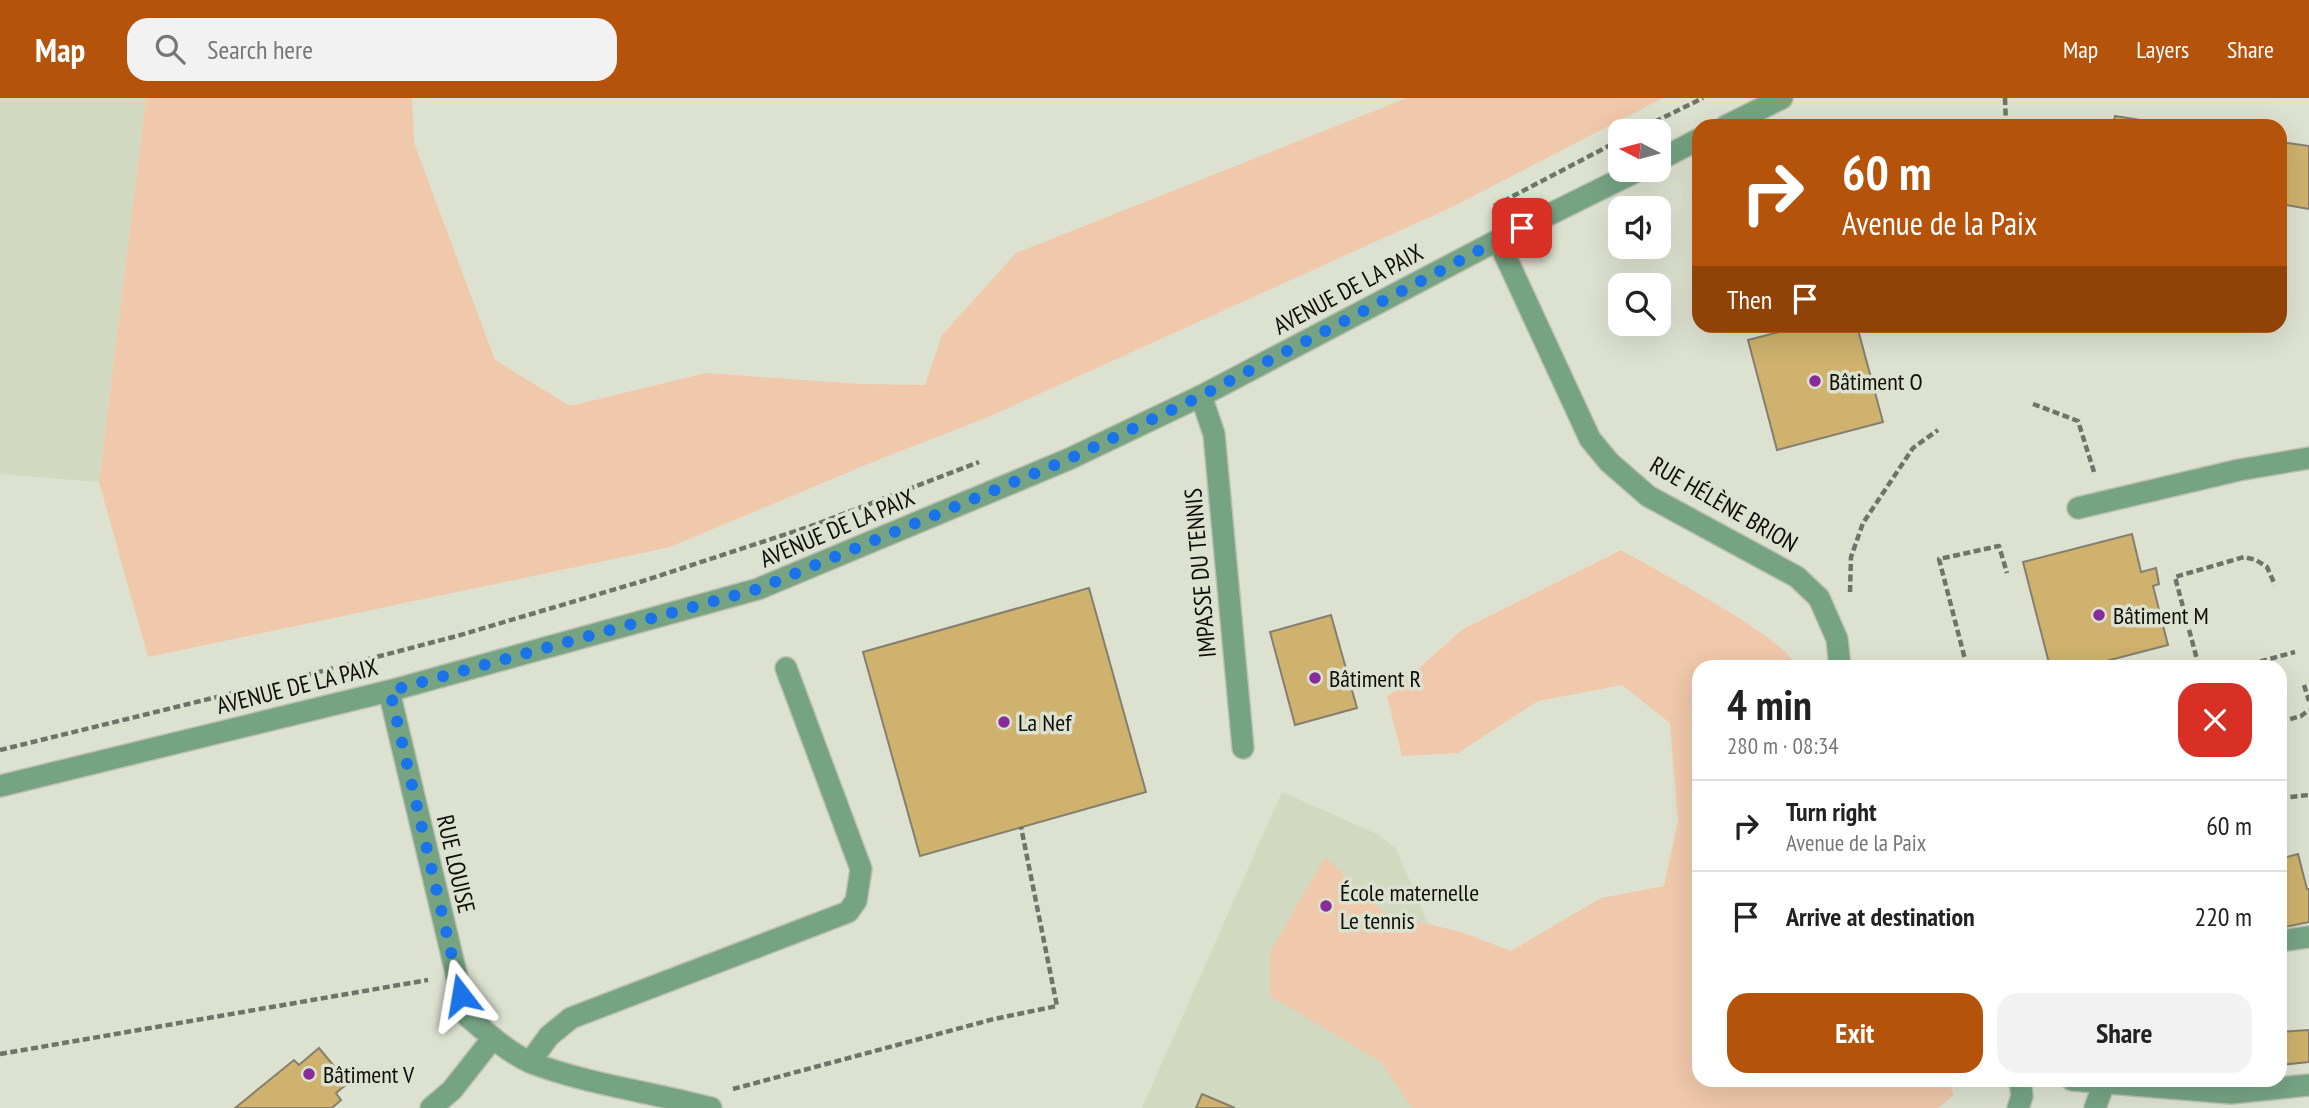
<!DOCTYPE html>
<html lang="en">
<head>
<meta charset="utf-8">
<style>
	:root { --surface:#fff; --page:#f2f2f2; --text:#222; --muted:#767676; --line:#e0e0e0; --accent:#b45309 }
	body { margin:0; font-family:"PT Sans Narrow",sans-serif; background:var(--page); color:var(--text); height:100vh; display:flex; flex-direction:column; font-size:26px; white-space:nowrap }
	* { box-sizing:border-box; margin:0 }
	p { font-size:23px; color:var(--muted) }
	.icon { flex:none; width:38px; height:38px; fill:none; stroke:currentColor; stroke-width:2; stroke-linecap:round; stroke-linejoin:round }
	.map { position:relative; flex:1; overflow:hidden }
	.side { position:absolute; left:1692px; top:562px; width:595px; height:427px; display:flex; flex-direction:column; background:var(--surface); border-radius:21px; box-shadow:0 7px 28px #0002 }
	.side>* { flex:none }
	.banner { position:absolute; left:1692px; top:21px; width:595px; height:214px; border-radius:21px; box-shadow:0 7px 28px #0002; background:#b45309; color:#fff; overflow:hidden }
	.needle { width:46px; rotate:276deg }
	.buttons { position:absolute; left:1608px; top:21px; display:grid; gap:14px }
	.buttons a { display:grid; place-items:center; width:63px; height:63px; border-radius:14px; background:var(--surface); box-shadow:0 7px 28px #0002; font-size:35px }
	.pin { position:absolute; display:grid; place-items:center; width:60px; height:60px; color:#fff; margin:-30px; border-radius:14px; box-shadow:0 4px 10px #0006 }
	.me { position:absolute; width:77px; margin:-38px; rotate:346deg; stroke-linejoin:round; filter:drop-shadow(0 0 5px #0008) }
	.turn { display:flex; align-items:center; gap:24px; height:147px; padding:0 35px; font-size:32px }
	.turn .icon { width:91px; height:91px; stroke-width:2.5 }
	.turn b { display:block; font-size:49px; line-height:60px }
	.then { display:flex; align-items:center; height:66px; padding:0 35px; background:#0003; gap:14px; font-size:26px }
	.round { display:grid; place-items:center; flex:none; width:74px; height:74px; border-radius:21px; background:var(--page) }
	.headline { display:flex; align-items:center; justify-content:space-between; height:119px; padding:0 35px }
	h1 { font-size:42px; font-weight:700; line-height:52px }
	.action { display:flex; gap:14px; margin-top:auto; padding:14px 35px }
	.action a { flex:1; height:80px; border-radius:21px; background:var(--accent); color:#fff; font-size:28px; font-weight:700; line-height:80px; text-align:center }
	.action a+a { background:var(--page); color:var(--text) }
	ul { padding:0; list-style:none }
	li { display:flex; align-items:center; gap:21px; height:91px; padding:0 35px; border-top:2px solid var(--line) }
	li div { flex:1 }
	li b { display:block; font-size:26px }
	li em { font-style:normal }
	header { display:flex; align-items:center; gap:42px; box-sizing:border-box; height:98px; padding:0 35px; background:var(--accent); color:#fff }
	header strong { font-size:33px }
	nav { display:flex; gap:38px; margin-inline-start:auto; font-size:24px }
	.search { width:490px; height:63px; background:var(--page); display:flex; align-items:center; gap:18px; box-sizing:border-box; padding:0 24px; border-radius:21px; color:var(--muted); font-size:26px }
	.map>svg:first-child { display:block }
	.built { fill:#d1d9c0 }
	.green { fill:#f0c8ab }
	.building { fill:#ceb26d; stroke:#857f6f; stroke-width:2 }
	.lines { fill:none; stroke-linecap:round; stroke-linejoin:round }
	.minor-casing { stroke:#bcc0b0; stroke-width:24 }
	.tertiary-casing { stroke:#bcc0b0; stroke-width:24 }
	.path { stroke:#707368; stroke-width:4.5; stroke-dasharray:7 3.5; stroke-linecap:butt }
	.minor { stroke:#76a483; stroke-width:21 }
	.tertiary { stroke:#76a483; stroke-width:21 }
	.route { stroke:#1a73e8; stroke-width:12; stroke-dasharray:0 21.6 }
	.poi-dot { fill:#872d99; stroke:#dde2d0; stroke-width:2.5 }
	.labels { text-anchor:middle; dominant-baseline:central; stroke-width:7; stroke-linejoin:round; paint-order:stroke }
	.street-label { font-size:24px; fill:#0e0f09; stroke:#dde2d0 }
	.poi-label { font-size:24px; fill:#0e0f09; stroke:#dde2d0; text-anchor:start }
</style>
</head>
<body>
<header>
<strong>Map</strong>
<div class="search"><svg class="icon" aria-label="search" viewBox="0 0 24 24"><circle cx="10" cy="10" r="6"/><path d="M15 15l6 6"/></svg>Search here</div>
<nav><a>Map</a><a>Layers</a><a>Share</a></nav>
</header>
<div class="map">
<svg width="2309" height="1010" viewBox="0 0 2309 1010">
	<rect width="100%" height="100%" fill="#dde2d0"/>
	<!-- built -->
	<g class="built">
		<path d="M0 0H146L99 384 0 376Z"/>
		<path d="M1282 694 1375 735 1395 749 1447 868 1425 1010H1142Z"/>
	</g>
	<!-- green -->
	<g class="green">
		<path d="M146 0H412L414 45 495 262 570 308 706 275 860 286 925 287 942 237 1016 155 1407 0H1663L1452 109 986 320 880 361 670 449 148 559 99 384Z"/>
		<path d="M1621 452C1652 470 1789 541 1796 569H1699V982H1947L1954 997 1938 1010H1412L1381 964 1270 898V854L1325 759 1386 816 1461 834 1511 853 1601 800 1664 788 1678 724 1670 625 1622 587 1538 603 1458 655 1402 658 1387 599 1463 531Z"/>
	</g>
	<!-- building -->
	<g class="building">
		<path d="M2115 18 2179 28H2113Z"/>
		<path d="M2280 44 2309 48V111L2280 106Z"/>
		<path d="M1802 228H1857L1883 324 1777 352 1748 242Z"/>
		<path d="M2132 436 2141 474 2156 470 2159 486 2153 488 2168 547 2083 569H2050L2023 464Z"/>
		<path d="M1089 490 1146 694 920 758 863 554Z"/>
		<path d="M1331 517 1357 610 1295 627 1270 534Z"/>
		<path d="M2298 756 2307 791H2309V824L2280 830V761Z"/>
		<path d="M2309 932V964L2280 967V934Z"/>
		<path d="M319 950 348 985 336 995 341 1002 332 1010H235L294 962 299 967Z"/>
		<path d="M1202 996 1235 1010H1196Z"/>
	</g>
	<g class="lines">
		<!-- minor casing -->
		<g class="minor-casing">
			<g id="minor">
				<path d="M1498 142 1590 341 1609 364 1648 398 1797 479 1819 500 1837 541 1840 569"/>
				<path d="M1201 298 1214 336 1243 650"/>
				<path d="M2078 410 2239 372 2309 360"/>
				<path d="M389 593 466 917C486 934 508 955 532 965 590 987 652 994 711 1010"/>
				<path d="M2280 843 2309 839"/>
				<path d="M530 964 549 938 571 920 848 814 856 803 861 771 786 570"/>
				<path d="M2072 982 2231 995 2309 987"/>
				<path d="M431 1010 452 992 493 940"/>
				<path d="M2018 1010 2022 998 2020 982"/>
				<path d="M2095 1010 2104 985"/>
			</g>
		</g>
		<!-- tertiary casing -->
		<g class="tertiary-casing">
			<g id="tertiary">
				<path d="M1726 28 1782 0"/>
				<path d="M1659 62 1699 41"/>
				<path d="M0 688 389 593 758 491 1069 361 1201 298 1498 142 1639 72"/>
			</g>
		</g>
		<!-- path -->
		<g class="path">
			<path d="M2005 0 2006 28"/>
			<path d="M1636 33 1703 0"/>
			<path d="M1494 108 1620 42"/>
			<path d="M2033 306 2078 323 2095 377"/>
			<path d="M1850 494 1851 459 1863 425 1913 350 1938 332"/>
			<path d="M1967 569 1939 461 1999 448 2007 475"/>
			<path d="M2199 569 2175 479 2244 459 2256 462 2267 469 2275 487"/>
			<path d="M2240 569 2295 554"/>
			<path d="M2304 587 2309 603"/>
			<path d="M2280 624 2301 618 2309 612"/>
			<path d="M0 652 303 578 457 538 643 483 814 427 979 364"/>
			<path d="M2280 700 2309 697"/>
			<path d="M0 956 428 882"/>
			<path d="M733 991 994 921 1057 908 1021 729"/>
		</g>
		<!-- minor -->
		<use href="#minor" class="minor"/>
		<!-- tertiary -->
		<use href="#tertiary" class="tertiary"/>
	</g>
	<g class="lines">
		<!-- route -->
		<path class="route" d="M461 897 390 593 758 491 1069 361 1201 298 1522 130"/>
	</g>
	<!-- markers -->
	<g class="poi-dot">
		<circle cx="1815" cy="283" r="7"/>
		<circle cx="2099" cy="517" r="7"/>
		<circle cx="1315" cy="580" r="7"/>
		<circle cx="1004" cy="624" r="7"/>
		<circle cx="1326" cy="808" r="7"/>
		<circle cx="309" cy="976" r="7"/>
	</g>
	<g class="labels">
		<!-- street labels -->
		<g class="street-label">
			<text transform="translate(1348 191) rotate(-28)">AVENUE DE LA PAIX</text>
			<text transform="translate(1724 406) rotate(30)">RUE HÉLÈNE BRION</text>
			<text transform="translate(837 430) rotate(-23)">AVENUE DE LA PAIX</text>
			<text transform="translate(1200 475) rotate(-95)">IMPASSE DU TENNIS</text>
			<text transform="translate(297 588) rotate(-14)">AVENUE DE LA PAIX</text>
			<text transform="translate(456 766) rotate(77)">RUE LOUISE</text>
		</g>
		<!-- poi labels -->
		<g class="poi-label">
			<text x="1829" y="283">Bâtiment O</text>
			<text x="2113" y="517">Bâtiment M</text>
			<text x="1329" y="580">Bâtiment R</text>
			<text x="1018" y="624">La Nef</text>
			<text x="1340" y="794">École maternelle<tspan x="1340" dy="28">Le tennis</tspan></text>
			<text x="323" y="976">Bâtiment V</text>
		</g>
	</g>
</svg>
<div class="buttons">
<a><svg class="needle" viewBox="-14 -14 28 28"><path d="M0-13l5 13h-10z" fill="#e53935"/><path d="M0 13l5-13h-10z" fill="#767676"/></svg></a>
<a><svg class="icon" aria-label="sound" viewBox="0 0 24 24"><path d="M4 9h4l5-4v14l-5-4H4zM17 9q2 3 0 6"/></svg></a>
<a><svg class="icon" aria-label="search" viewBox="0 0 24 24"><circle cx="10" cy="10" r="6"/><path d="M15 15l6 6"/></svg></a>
</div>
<div class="pin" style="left:1522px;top:130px;background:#d93025"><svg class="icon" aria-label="arrive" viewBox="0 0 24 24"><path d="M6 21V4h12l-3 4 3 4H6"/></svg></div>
<svg class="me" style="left:461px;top:897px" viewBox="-20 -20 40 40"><path d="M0-17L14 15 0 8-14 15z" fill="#1a73e8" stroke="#fff" stroke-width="4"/></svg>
<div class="banner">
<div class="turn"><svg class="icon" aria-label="right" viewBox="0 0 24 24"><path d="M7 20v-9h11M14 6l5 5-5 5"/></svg><div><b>60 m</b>Avenue de la Paix</div></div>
<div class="then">Then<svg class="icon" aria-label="arrive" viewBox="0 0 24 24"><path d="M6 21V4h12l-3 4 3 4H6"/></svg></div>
</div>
<section class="side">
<div class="headline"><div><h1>4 min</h1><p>280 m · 08:34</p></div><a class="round" style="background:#d93025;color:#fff"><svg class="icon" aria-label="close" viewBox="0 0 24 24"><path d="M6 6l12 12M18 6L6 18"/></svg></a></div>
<ul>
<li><svg class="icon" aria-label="right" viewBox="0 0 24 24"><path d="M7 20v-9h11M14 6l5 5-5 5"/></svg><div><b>Turn right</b><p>Avenue de la Paix</p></div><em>60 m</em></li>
<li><svg class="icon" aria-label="arrive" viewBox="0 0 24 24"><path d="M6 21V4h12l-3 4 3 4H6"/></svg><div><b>Arrive at destination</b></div><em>220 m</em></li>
</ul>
<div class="action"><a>Exit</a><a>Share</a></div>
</section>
</div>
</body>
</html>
